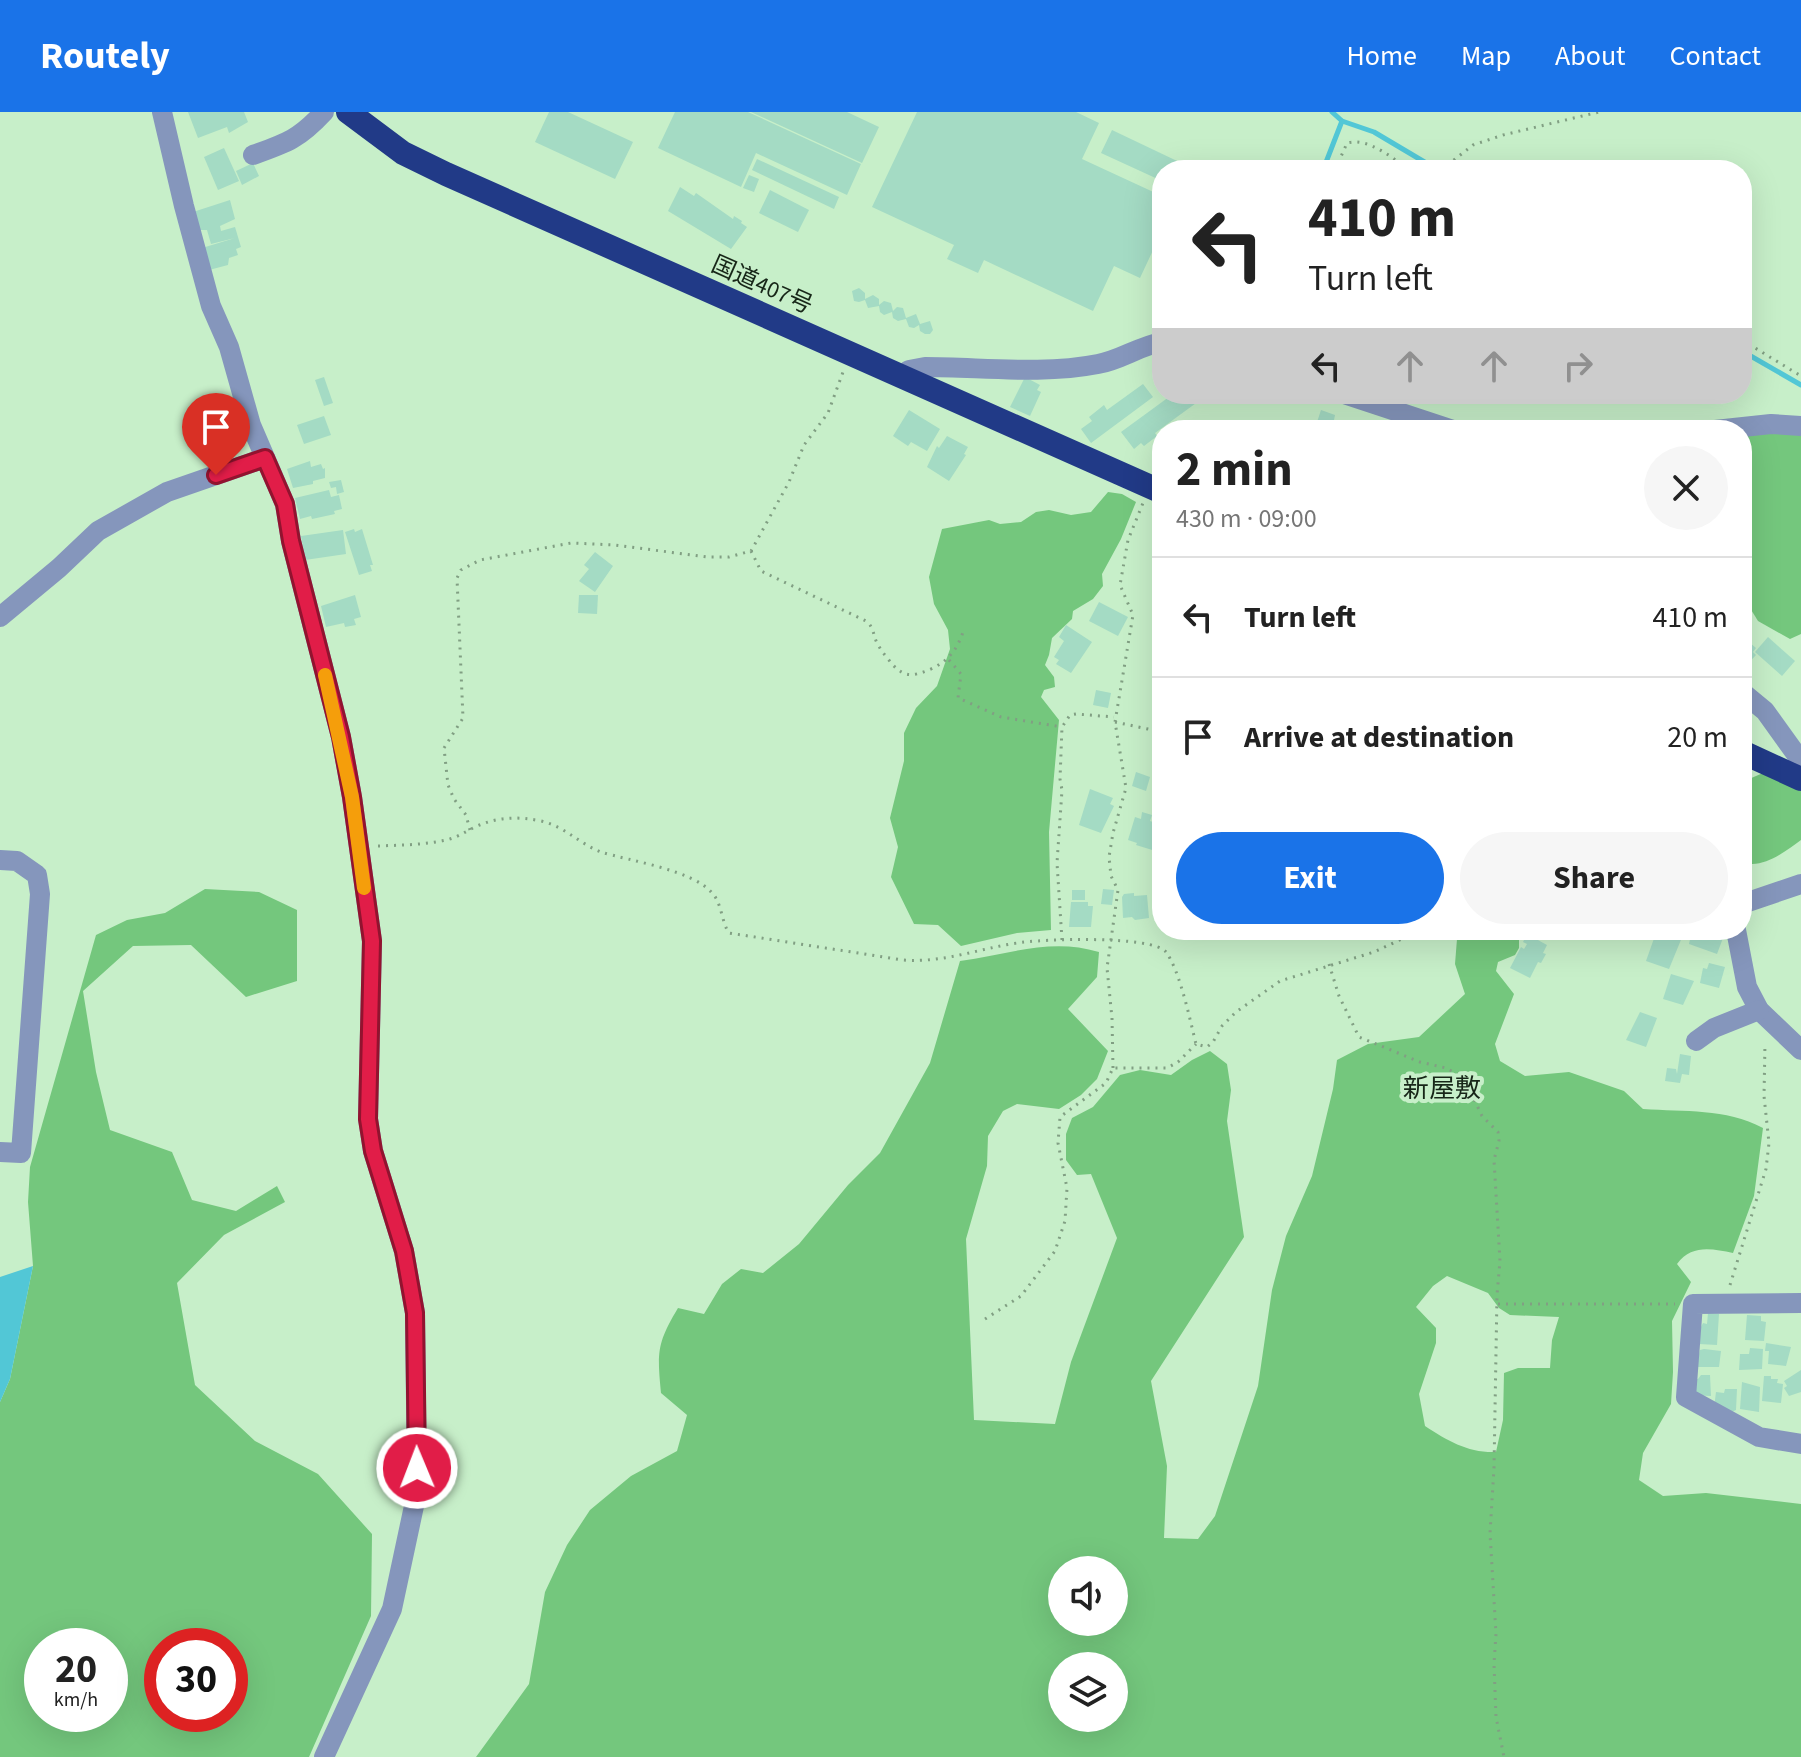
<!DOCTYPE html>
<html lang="en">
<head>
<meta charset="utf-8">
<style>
	:root { --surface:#fff; --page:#f6f6f6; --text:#222; --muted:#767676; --line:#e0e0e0; --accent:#1a73e8 }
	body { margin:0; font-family:"Source Sans 3","Noto Sans JP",sans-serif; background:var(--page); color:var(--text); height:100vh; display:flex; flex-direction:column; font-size:30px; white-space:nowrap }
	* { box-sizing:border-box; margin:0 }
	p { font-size:26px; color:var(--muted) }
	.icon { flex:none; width:44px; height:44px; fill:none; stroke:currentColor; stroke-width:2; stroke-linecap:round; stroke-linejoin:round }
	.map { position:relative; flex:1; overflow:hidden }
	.details { position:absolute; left:1152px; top:308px; width:600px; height:520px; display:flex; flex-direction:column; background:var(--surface); border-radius:32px; box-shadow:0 8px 32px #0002 }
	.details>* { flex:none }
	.hud { position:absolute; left:1152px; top:48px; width:600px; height:244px; border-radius:32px; box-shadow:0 8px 32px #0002; background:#fff; color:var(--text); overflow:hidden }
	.controls { position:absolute; left:1048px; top:1444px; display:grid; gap:16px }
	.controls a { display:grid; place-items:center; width:80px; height:80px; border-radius:50%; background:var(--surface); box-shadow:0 8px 32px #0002; font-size:40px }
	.speed { position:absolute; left:24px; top:1516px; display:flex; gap:16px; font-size:40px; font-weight:700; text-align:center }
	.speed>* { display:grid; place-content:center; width:104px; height:104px; border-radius:50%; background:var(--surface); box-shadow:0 8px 32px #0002; line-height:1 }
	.speed small { font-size:20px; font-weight:400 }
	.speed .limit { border:12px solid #d22; background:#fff; color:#111 }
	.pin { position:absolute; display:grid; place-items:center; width:68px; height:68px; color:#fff; margin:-82px -34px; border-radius:50% 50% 50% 0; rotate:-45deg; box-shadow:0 0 8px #0007 }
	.pin .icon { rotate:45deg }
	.me { position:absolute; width:88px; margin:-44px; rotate:359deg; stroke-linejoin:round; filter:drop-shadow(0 0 6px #0008) }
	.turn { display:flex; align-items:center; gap:28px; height:168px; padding:0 24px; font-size:36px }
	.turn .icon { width:104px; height:104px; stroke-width:2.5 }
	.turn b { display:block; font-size:56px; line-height:68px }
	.lanes { display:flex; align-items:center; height:76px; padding:0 24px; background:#0003; justify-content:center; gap:40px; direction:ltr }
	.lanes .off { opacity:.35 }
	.round { display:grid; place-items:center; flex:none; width:84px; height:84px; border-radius:42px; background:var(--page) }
	.head { display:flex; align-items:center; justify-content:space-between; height:136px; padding:0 24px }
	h1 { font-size:48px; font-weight:700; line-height:60px }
	.button { display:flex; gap:16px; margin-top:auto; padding:16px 24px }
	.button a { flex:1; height:92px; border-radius:48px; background:var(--accent); color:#fff; font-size:32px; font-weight:700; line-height:92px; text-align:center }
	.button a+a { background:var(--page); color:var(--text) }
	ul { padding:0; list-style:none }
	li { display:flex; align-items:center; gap:24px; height:120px; padding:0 24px; border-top:2px solid var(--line) }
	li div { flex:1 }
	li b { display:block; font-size:30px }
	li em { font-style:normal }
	header { display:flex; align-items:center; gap:48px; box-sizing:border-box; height:112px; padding:0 40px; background:var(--accent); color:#fff }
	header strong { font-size:38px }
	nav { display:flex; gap:44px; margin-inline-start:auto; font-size:28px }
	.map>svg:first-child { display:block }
	.forest { fill:#74c77d; fill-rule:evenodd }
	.water { fill:#52c7d6 }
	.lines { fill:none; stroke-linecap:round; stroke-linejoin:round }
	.stream { stroke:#52c7d6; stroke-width:5 }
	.building { fill:#a4dbc4 }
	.path { stroke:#819f83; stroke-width:3; stroke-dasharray:2 6; stroke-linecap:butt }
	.minor { stroke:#8596bc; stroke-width:20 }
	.highway { stroke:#213a87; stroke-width:24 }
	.route-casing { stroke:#92132f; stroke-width:20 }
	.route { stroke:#e11d48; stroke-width:14 }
	.slow { stroke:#f59e0b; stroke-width:14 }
	.labels { text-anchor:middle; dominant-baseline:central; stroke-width:8; stroke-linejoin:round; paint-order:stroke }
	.street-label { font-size:24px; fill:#172618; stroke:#c7efc9 }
	.neighbourhood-label { font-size:26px; fill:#172618; stroke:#c7efc9 }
</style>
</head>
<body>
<header>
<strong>Routely</strong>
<nav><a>Home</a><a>Map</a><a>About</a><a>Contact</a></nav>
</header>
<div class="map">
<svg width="1801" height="1645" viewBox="0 0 1801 1645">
	<rect width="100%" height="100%" fill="#c7efc9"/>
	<!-- forest -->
	<g class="forest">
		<path d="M1773 320 1801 323V522L1790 527 1758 509 1742 483V322Z"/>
		<path d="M1108 380 1122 382 1136 390 1121 427 1102 462 1103 474 1093 487 1073 499 1072 507 1052 526 1049 543 1045 553 1054 565 1055 575 1044 578 1041 585 1059 608 1049 720 1051 818 1017 821 961 834 938 813 914 812 891 765 898 735 890 706 904 649V621L916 596 937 574 950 537 948 518 934 492 929 465 942 417 989 408 1000 412 1021 410 1036 400 1049 398 1071 403 1091 400Z"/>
		<path d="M1763 661 1801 679V728C1786 739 1762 758 1742 750V670Z"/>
		<path d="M205 777 259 780 297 798V869L246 885 191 833 133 834 83 879 96 960 110 1018 172 1040 192 1088 236 1099 277 1074 285 1090 224 1123 177 1171 195 1273 255 1329 318 1362 372 1422 371 1504 309 1645H0V1290L10 1267 33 1154 28 1090 30 1055 96 823 127 808 165 801ZM42 1534H110V1602H42ZM162 1534H230V1602H162Z"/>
		<path d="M1453 818H1519V836L1515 843 1498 850 1496 859 1514 882 1495 932 1500 949 1525 964 1569 960 1624 979 1643 997C1685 1000 1725 996 1763 1016L1754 1084 1733 1141C1712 1137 1692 1132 1677 1152L1691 1170 1672 1209 1673 1260 1671 1292 1643 1341 1639 1368 1663 1384 1706 1381 1801 1392V1645H476L529 1572 545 1480 567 1433 590 1398 631 1364 677 1339 687 1303 661 1281C657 1240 657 1231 678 1196L704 1202 722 1172 741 1157 763 1161 799 1132 848 1073 880 1041 930 951 960 849C1008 843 1050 825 1099 840L1097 865 1068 897 1108 939 1097 967 1081 983 1059 997 1017 992 1003 999 988 1024 987 1054 966 1127 974 1308 1055 1312 1071 1250 1117 1126 1091 1062 1077 1063 1066 1048V1022L1072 1006 1093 995 1120 963 1140 958 1171 963 1192 948 1210 939 1227 952 1231 978 1227 1009 1244 1125 1151 1269 1167 1354 1164 1426 1198 1427 1215 1404 1258 1274 1272 1178 1286 1124 1312 1064 1333 977 1337 948 1368 932 1419 925 1465 882 1455 852 1457 827ZM1447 1164 1488 1181 1499 1196 1510 1203 1559 1205 1552 1228 1550 1256H1518L1504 1261 1503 1308 1496 1340C1468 1341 1448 1329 1425 1314L1419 1282 1436 1231V1216L1416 1195 1433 1174ZM1114 1458V1510H1062V1458ZM1114 1554V1606H1062V1554Z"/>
	</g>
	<!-- water -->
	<path class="water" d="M33 1154 10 1267 0 1290V1165Z"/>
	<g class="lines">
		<!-- stream -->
		<g class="stream">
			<path d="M1342 9 1374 20 1438 58"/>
			<path d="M1323 58 1342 9 1332 0"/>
			<path d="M1742 239 1801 273"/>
		</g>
	</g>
	<!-- building -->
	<g class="building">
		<path d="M188 0H244L248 10 229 21 227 15 198 26Z"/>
		<path d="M549 0H568L633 30 615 67 535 30Z"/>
		<path d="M675 0H748L861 52 847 83 756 41 741 75 658 36Z"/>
		<path d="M751 0H847L879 15 862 51Z"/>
		<path d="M917 0H1076L1099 11 1082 47 1162 84V119L1140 166 1114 154 1093 199 984 148 978 161 947 147 954 133 872 95Z"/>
		<path d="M1112 18 1196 58H1162V69L1101 41Z"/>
		<path d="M224 36 239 69 218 78 204 45Z"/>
		<path d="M757 47 839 85 834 97 752 58Z"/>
		<path d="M253 51 259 64 242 73 236 59Z"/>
		<path d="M749 63 759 67 754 80 743 76Z"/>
		<path d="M680 75 694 84 696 81 733 107 734 104 742 109 741 111 747 115 731 137 668 99Z"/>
		<path d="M770 78 809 98 798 120 759 101Z"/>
		<path d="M230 88 235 107 220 114 221 119 235 115 241 135 236 137 238 143 229 146 228 153 209 158 202 136 235 126 211 132 207 118H199L193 100Z"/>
		<path d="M859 176 865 181V187L873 183 879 187V193L884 189 891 191 893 199 897 195 903 196 906 206 916 202 920 212 930 209 933 218 930 222H925L920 219 919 213 914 216 909 215 906 207 898 209 893 206 892 200 884 203 880 200 879 194 868 196 865 188 859 190 854 189 852 179Z"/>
		<path d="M324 265 333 291 324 294 315 268Z"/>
		<path d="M1025 265 1040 273 1037 278 1041 280 1030 304 1010 295Z"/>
		<path d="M1143 272 1153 285 1091 331 1081 317 1092 309 1089 305 1104 293 1107 298Z"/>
		<path d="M1173 282H1200L1203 286 1155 321 1157 324 1144 334 1141 331 1134 337 1121 320Z"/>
		<path d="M909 298 940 317 927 339 911 330 908 334 893 324Z"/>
		<path d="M1321 298 1335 303 1332 318H1307L1310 311 1316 313Z"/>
		<path d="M324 304 331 323 304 332 297 313Z"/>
		<path d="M947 324 968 335 964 342 966 343 949 369 927 355 937 334 939 336Z"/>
		<path d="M310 349 311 355 321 352 323 357 325 356V366L313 369V372L293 376 287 357Z"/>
		<path d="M341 368 344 380 337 382 336 375 331 376 329 370Z"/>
		<path d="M329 378 331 385 339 383 342 397 334 399 335 402 312 407 311 404 300 407 295 386Z"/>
		<path d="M354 417 355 420 362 417 373 453H370L372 459 359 463 345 420Z"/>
		<path d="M343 418 346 442 305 448 301 424Z"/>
		<path d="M595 440 613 454 595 480 579 469 589 457 584 453Z"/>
		<path d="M355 483 361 505 354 507 356 513 345 515 344 511 326 515 321 494Z"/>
		<path d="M579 483H598L597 502 578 501Z"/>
		<path d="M1099 490 1128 505 1118 524 1089 509Z"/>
		<path d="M1066 513 1092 530 1071 561 1056 552 1059 548 1054 545 1064 529 1059 525Z"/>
		<path d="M1742 524 1756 536 1753 540 1756 543 1742 558Z"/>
		<path d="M1768 525 1795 549 1782 564 1755 540Z"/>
		<path d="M1096 578 1111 581 1108 596 1093 593Z"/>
		<path d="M1136 660 1150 665 1146 679 1132 674Z"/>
		<path d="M1090 677 1113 686 1110 692 1114 694 1101 721 1079 713Z"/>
		<path d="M1142 700 1152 703 1150 709 1162 713V741L1136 733 1137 731 1128 728 1135 705 1141 707Z"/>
		<path d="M1103 777 1114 778 1112 793 1101 792Z"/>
		<rect x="1072" y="778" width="13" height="10"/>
		<path d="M1134 781V784L1147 783 1149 806 1135 808 1132 805 1123 806 1122 785 1124 782Z"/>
		<path d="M1071 790H1088V794H1093L1091 815H1069Z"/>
		<path d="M1657 818H1685L1669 857 1646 849Z"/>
		<path d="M1692 818H1726L1717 842 1689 832Z"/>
		<path d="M1527 822 1547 833 1543 841 1546 842 1541 851 1538 850 1530 866 1510 856 1521 835 1524 837 1527 832 1523 830Z"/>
		<path d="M1709 851 1725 855 1719 876 1700 871 1703 856 1707 857Z"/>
		<path d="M1671 862 1694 869 1683 893 1663 887Z"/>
		<path d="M1640 900 1657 906 1646 935 1626 928Z"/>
		<path d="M1680 942 1691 944 1689 963 1682 962 1680 971 1665 969 1667 956 1676 957 1677 962Z"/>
		<path d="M1708 1201 1719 1202 1717 1233 1699 1232 1701 1215 1703 1211 1707 1212Z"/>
		<path d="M1747 1203 1761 1204V1209L1766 1210 1764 1229 1745 1228Z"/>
		<path d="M1766 1231 1791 1235 1786 1254 1768 1252 1769 1239H1765Z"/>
		<path d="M1750 1236 1763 1237 1762 1257 1739 1258 1740 1242H1749Z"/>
		<path d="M1704 1237 1721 1239 1719 1255H1695V1241L1699 1242 1700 1238Z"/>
		<path d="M1801 1258V1280L1789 1284 1784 1276 1787 1274 1784 1269Z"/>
		<path d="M1701 1263H1710L1711 1284 1690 1283 1691 1267H1698Z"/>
		<path d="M1764 1264H1771V1267H1778L1777 1271 1783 1272 1781 1291 1762 1289Z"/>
		<path d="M1742 1270 1760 1275 1759 1300 1740 1297Z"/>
		<path d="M1725 1277H1737L1736 1298 1732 1300 1714 1296 1716 1280 1724 1281Z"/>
	</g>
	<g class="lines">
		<!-- path -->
		<g class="path">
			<path d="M1451 50 1460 58"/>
			<path d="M1335 58 1347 31C1369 25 1393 47 1410 58"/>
			<path d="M1441 58 1473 33 1503 23 1599 0"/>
			<path d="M1742 228 1801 264"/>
			<path d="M751 439 761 459 866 509C874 515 873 523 877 531 880 537 884 542 888 547 902 565 910 566 931 557 948 549 957 538 963 520"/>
			<path d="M949 548 961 562 958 586 1001 605 1062 615"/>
			<path d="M1115 610 1162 620"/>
			<path d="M470 718 466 703 454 687 448 673 444 636 463 606 457 466 461 458 480 448 571 431 614 433 708 445H729L751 439 789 370 804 333 828 301 843 260"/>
			<path d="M378 734C401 733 424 733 446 728 456 726 465 720 475 715 497 705 517 704 541 709 566 715 578 731 601 740 630 749 693 758 712 781 722 791 721 809 729 821L903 848C944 851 977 837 1017 831 1040 827 1153 823 1166 840 1180 859 1190 908 1196 932L1207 935 1213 930 1222 914 1236 900 1280 869 1374 840 1421 818"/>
			<path d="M1062 828 1057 751 1062 678 1060 667 1062 615 1070 603 1076 602 1114 605"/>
			<path d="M1329 852 1339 884 1359 925 1420 950 1446 956 1459 963 1466 970 1482 1004 1498 1020 1499 1029 1494 1048 1500 1149 1497 1183 1494 1356 1490 1421 1496 1522 1494 1552 1496 1605 1504 1645"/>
			<path d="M1113 956 1112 906 1107 856 1118 778 1111 764 1109 745 1113 721 1126 676 1115 610 1133 503 1120 473 1128 428 1143 391"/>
			<path d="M1730 1173 1766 1057 1769 1031 1764 984 1765 931"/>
			<path d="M1498 1192H1675"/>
			<path d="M985 1207 1021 1184 1055 1139 1065 1109 1067 1076 1058 1031 1060 1005 1106 971 1113 956H1167L1178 950 1196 932"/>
		</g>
		<!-- minor -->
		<g class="minor">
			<path d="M162 0 184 94 211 194 229 235 251 313 285 392 291 429 341 625 352 685 372 829 368 1007 373 1039 404 1139 415 1201 417 1380 392 1497 324 1645"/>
			<path d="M253 43C287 31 299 27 324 0"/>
			<path d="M900 265 909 258 925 255C981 255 1042 263 1098 252 1121 248 1139 234 1162 230"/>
			<path d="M1344 282 1453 318"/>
			<path d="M1715 318 1771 312 1801 314"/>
			<path d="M0 505 59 456 98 419 167 380 265 346"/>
			<path d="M1742 580 1765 599 1801 649"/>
			<path d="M0 748 17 749 37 763 40 782 21 1041 0 1040"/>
			<path d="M1742 792 1801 772"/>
			<path d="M1736 818 1747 875 1759 898 1801 938"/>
			<path d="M1696 929 1714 916 1759 898"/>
			<path d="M1801 1191 1693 1192 1686 1285 1759 1325 1801 1332"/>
		</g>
		<!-- highway -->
		<g class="highway">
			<path d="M348 0 403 41 446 62 1162 380"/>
			<path d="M1742 640 1801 667"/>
		</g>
	</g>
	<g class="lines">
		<!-- route casing -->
		<g class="route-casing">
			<path id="route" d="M216 363 265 346 285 392 291 429 341 625 352 685 372 829 368 1007 373 1039 404 1139 415 1201 417 1356"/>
		</g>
		<!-- route -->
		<use href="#route" class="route"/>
		<!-- slow -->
		<path class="slow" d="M325 563 352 685 364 776"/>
	</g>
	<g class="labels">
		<!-- street labels -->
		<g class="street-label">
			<text transform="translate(762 173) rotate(24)">国道407号</text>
		</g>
		<!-- neighbourhood labels -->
		<g class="neighbourhood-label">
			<text x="1442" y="976">新屋敷</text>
		</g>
	</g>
</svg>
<div class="controls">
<a><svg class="icon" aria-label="sound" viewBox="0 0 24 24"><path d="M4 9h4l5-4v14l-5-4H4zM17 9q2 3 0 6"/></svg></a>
<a><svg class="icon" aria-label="layers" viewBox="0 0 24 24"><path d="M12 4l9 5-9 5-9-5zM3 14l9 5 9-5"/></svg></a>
</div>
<div class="speed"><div>20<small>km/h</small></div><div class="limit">30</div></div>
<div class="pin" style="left:216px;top:363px;background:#d93025"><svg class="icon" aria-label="arrive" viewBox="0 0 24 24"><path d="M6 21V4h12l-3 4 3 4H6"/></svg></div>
<svg class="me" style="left:417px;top:1356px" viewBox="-20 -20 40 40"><circle r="17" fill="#e11d48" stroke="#fff" stroke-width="3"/><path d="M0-11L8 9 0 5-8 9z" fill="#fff"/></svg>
<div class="hud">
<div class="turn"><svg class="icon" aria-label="left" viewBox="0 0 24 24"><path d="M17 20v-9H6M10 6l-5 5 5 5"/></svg><div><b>410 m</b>Turn left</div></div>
<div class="lanes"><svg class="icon" aria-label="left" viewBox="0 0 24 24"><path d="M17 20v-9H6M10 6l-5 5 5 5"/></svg><svg class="icon off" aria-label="ahead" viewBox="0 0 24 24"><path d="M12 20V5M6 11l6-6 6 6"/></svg><svg class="icon off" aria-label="ahead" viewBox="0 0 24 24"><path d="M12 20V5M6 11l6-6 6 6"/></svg><svg class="icon off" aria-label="right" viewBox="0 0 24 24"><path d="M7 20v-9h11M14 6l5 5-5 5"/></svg></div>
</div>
<section class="details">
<div class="head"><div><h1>2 min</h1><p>430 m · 09:00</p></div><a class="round"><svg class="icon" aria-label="close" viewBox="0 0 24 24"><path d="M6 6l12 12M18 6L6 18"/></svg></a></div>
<ul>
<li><svg class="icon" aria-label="left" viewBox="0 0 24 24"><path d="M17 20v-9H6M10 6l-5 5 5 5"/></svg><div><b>Turn left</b></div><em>410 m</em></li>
<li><svg class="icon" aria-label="arrive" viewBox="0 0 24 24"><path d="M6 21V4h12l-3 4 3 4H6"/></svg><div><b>Arrive at destination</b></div><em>20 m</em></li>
</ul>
<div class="button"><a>Exit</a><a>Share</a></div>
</section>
</div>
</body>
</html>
